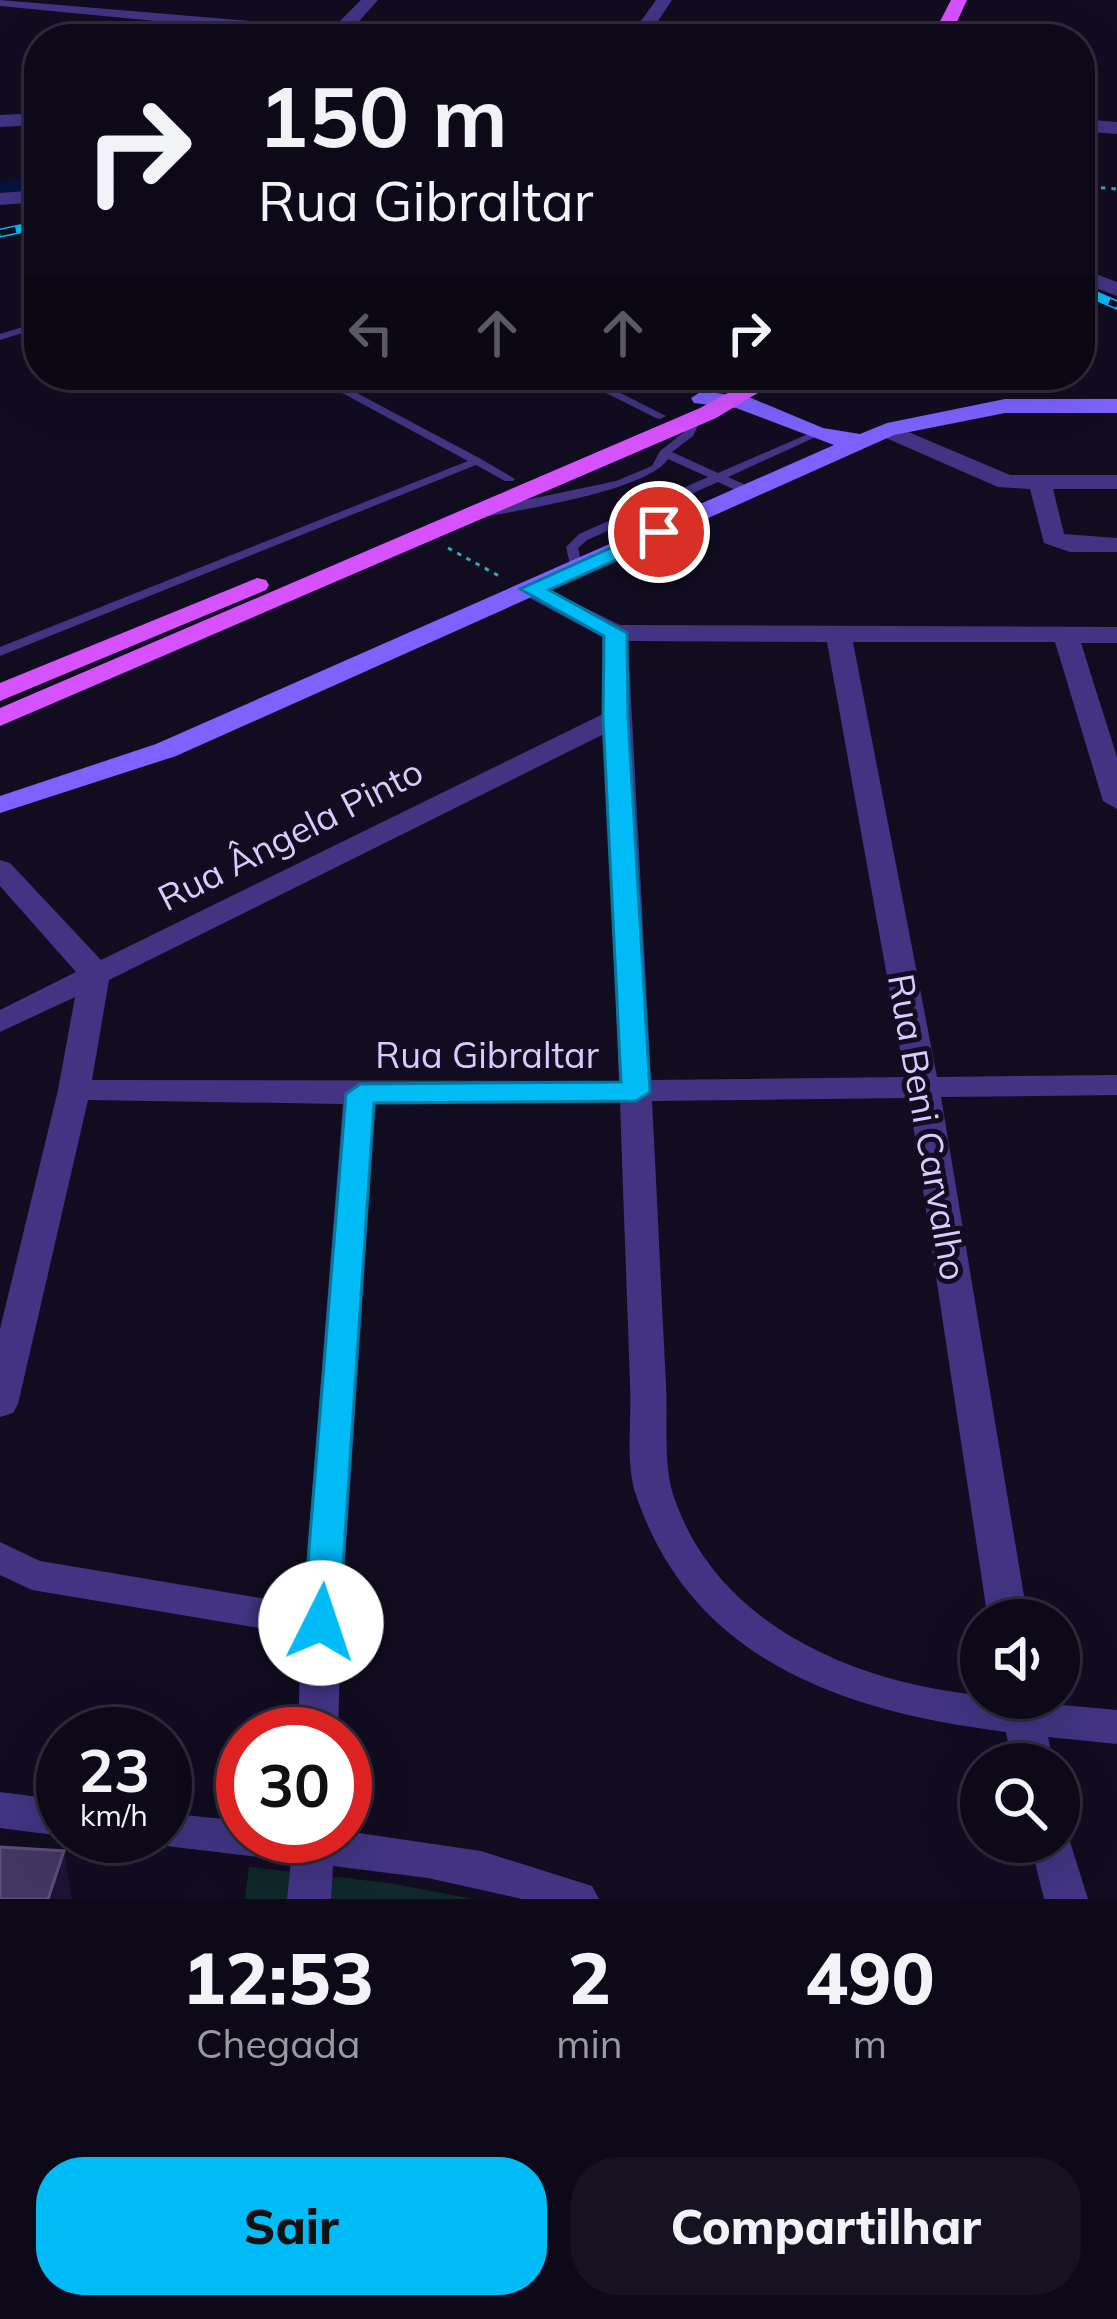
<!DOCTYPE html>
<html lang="pt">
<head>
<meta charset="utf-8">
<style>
	:root { --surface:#0e0919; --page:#171222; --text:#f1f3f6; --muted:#9b9aa2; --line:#2e2a38; --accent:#00bbf6 }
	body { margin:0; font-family:Mulish,sans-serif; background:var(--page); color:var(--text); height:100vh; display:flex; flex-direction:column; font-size:45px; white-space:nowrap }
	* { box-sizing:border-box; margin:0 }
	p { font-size:39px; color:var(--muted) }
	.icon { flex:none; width:66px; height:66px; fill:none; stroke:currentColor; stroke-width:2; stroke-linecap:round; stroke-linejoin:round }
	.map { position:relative; height:1899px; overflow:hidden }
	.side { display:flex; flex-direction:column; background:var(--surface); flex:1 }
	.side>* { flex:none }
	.hud { position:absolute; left:24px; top:24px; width:1071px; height:366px; border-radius:48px; box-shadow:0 12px 48px #0002,0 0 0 3px var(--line); background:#0e0919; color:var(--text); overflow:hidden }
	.tools { position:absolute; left:960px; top:1599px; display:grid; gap:24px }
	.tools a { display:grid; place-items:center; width:120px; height:120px; border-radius:50%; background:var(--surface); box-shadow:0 12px 48px #0002,0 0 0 3px var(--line); font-size:60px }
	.speed { position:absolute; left:36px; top:1707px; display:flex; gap:24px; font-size:60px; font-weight:700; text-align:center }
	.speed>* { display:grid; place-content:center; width:156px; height:156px; border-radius:50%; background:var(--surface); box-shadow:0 12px 48px #0002,0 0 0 3px var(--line); line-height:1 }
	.speed small { font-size:30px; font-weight:400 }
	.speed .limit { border:18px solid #d22; background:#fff; color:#111 }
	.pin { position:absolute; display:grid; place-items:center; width:102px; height:102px; color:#fff; margin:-51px; border:6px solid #fff; border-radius:50%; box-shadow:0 3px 12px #0007 }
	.me { position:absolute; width:132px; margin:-66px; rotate:4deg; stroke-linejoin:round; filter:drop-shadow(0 0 9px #0008) }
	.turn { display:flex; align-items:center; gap:42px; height:252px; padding:0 36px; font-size:54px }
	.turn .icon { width:156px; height:156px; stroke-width:2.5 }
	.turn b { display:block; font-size:84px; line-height:102px }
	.lanes { display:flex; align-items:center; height:114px; padding:0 36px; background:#0003; justify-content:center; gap:60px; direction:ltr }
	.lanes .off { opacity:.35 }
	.eta { display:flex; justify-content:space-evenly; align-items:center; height:204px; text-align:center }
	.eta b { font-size:72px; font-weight:800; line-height:84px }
	.action { display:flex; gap:24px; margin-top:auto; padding:24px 36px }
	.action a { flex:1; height:138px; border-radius:48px; background:var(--accent); color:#111; font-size:48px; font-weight:800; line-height:138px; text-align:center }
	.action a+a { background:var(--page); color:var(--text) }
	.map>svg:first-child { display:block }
	.green { fill:#0e282b }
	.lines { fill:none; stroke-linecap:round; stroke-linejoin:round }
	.river { fill:#06133f; fill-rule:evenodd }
	.path { stroke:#27acb8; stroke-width:3; stroke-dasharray:4.5 6; stroke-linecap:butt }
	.lane { fill:#423483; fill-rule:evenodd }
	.street { fill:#423483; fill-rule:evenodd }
	.secondary { fill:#7d62ff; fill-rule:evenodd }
	.primary { fill:#d752ff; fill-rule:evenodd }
	.rail-casing { stroke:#00bbf6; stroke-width:9 }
	.rail { stroke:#120c21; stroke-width:6; stroke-dasharray:16; stroke-linecap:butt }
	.shaded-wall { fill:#1e1335 }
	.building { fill:#443663; stroke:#5c4d7b; stroke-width:3 }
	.route { fill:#00bbf6; stroke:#007aa0; stroke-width:3 }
	.labels { text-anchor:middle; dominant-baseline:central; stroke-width:10; stroke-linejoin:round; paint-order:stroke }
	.street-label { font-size:36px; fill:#d9cbff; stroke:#120c21 }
</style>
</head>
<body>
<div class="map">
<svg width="1117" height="1899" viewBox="0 0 1117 1899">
	<rect width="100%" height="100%" fill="#120c21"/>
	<!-- green -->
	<path class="green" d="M249 1867 389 1883 474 1899H245Z"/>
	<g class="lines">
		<!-- river -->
		<path class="river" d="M39 179V199L0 201V181Z"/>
		<!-- path -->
		<g class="path">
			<path d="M1080 186 1117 189"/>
			<path d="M448 548 501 577"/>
		</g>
		<!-- lane -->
		<g class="lane">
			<path d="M39 322V328L0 340V334Z"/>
			<path d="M309 375H323L481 459 515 479 513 481H505L476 465 0 656V647L468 461Z"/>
			<path d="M570 375H585L666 416 660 419 656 418Z"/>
			<path d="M695 416 701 419 693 436 672 452 718 473 808 434H816L818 436 728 477 752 488V494H744L718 482 587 540 578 548 583 569 577 573 571 569 566 547 579 534 708 477 668 459C646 492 516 510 474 519L468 515 474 511 616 481 652 466 660 451 684 432 689 419Z"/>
		</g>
		<!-- street -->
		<g class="street">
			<path d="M0 0 333 28 361 0H378L343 39 0 6Z"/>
			<path d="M656 0H672L646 39H628Z"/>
			<path d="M39 113V125L0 127V115Z"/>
			<path d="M1080 119 1117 122V134L1080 131Z"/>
			<path d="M39 190V202L0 205V193Z"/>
			<path d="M1080 268 1117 282V296L1080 282Z"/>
			<path d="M887 423 1010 475H1117V489H1053L1064 534 1117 538V552H1070L1044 543 1030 489 998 487 879 435 876 430Z"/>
			<path d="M531 581 620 625 1117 627V643H1081L1117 757V809L1103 801 1055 642H853L937 1077 1117 1075V1095L941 1097 1028 1620H988L909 1098 652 1101C657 1195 661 1290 666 1384 668 1418 663 1462 673 1494 722 1645 898 1698 1037 1698L1040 1703 1117 1710V1744L1048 1737 1054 1764H1012L1006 1732C846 1712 692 1662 636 1495 625 1464 632 1418 630 1385 627 1291 623 1196 620 1101L375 1104 341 1623 338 1734H298L301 1635 32 1590 0 1575V1542L40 1561 303 1605 343 1104 88 1100 18 1404 13 1413 0 1417V1329L58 1090 75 997 0 1032V1010L76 972 0 886V860L10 863 101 960 605 713 602 637 522 594 518 589 522 584ZM628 641 827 642 905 1077 651 1080ZM606 733 619 1081 92 1080 109 980Z"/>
			<path d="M0 1792 63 1800V1836L0 1828Z"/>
			<path d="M165 1813 243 1821V1836H345V1831L481 1851 592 1886 599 1899H522L428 1878 333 1866 331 1899H287L291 1861 150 1844 146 1836H165Z"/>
			<path d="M1059 1827 1066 1829 1088 1899H1044L1030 1842H1059Z"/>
		</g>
		<!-- secondary -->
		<path class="secondary" d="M702 391 751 398 823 428 860 434 887 423 1005 399H1117V413H1005L894 435 176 756 0 813V796L156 744 834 445 736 408 694 403 691 398Z"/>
		<!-- primary -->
		<g class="primary">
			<path d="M951 0H967L949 39H931Z"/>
			<path d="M761 375H788L716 418 0 726V708L700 408Z"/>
			<path d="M257 578 266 580 269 585 266 590 0 701V683Z"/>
		</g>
		<!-- rail casing -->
		<g class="rail-casing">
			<g id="rail">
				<path d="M0 233 39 225"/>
				<path d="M1080 289 1117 305"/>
			</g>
		</g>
		<!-- rail -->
		<use href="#rail" class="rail"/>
	</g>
	<!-- shaded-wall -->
	<path class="shaded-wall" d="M64 1851 72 1899H48Z"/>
	<!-- building -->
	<path class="building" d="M0 1847 64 1851 48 1899H0Z"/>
	<!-- route -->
	<path class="route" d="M659 526 667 528V537L549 590 627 633 628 718 650 1092 636 1101 374 1103 339 1623 333 1633 321 1637 308 1633 303 1623 346 1094 360 1084 621 1082 603 718 604 636 520 589Z"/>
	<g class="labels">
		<!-- street labels -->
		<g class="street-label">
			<text transform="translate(290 834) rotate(-27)">Rua Ângela Pinto</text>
			<text x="487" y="1054">Rua Gibraltar</text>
			<text transform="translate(928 1127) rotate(80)">Rua Beni Carvalho</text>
		</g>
	</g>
</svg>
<div class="tools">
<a><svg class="icon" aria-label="sound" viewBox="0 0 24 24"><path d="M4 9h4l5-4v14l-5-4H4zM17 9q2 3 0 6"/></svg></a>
<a><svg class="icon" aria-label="search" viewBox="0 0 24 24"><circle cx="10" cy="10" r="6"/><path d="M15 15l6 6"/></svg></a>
</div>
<div class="speed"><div>23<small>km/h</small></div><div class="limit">30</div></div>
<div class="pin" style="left:659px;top:532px;background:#d93025"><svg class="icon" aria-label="arrive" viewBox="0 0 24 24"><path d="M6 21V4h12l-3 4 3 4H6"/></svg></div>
<svg class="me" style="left:321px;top:1623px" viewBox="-20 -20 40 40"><circle r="19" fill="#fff"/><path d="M0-13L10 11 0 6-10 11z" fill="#00bbf6"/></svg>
<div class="hud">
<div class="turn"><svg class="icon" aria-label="right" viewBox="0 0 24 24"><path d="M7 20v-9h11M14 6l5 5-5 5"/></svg><div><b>150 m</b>Rua Gibraltar</div></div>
<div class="lanes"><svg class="icon off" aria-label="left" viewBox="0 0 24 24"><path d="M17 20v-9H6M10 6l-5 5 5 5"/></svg><svg class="icon off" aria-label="ahead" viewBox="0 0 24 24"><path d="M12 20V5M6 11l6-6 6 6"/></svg><svg class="icon off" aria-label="ahead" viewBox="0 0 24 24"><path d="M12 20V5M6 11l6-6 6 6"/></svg><svg class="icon" aria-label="right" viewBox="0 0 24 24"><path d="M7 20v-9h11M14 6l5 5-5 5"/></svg></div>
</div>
</div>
<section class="side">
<div class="eta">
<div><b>12:53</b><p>Chegada</p></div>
<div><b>2</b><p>min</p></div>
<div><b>490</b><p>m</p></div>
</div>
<div class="action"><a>Sair</a><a>Compartilhar</a></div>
</section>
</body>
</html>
